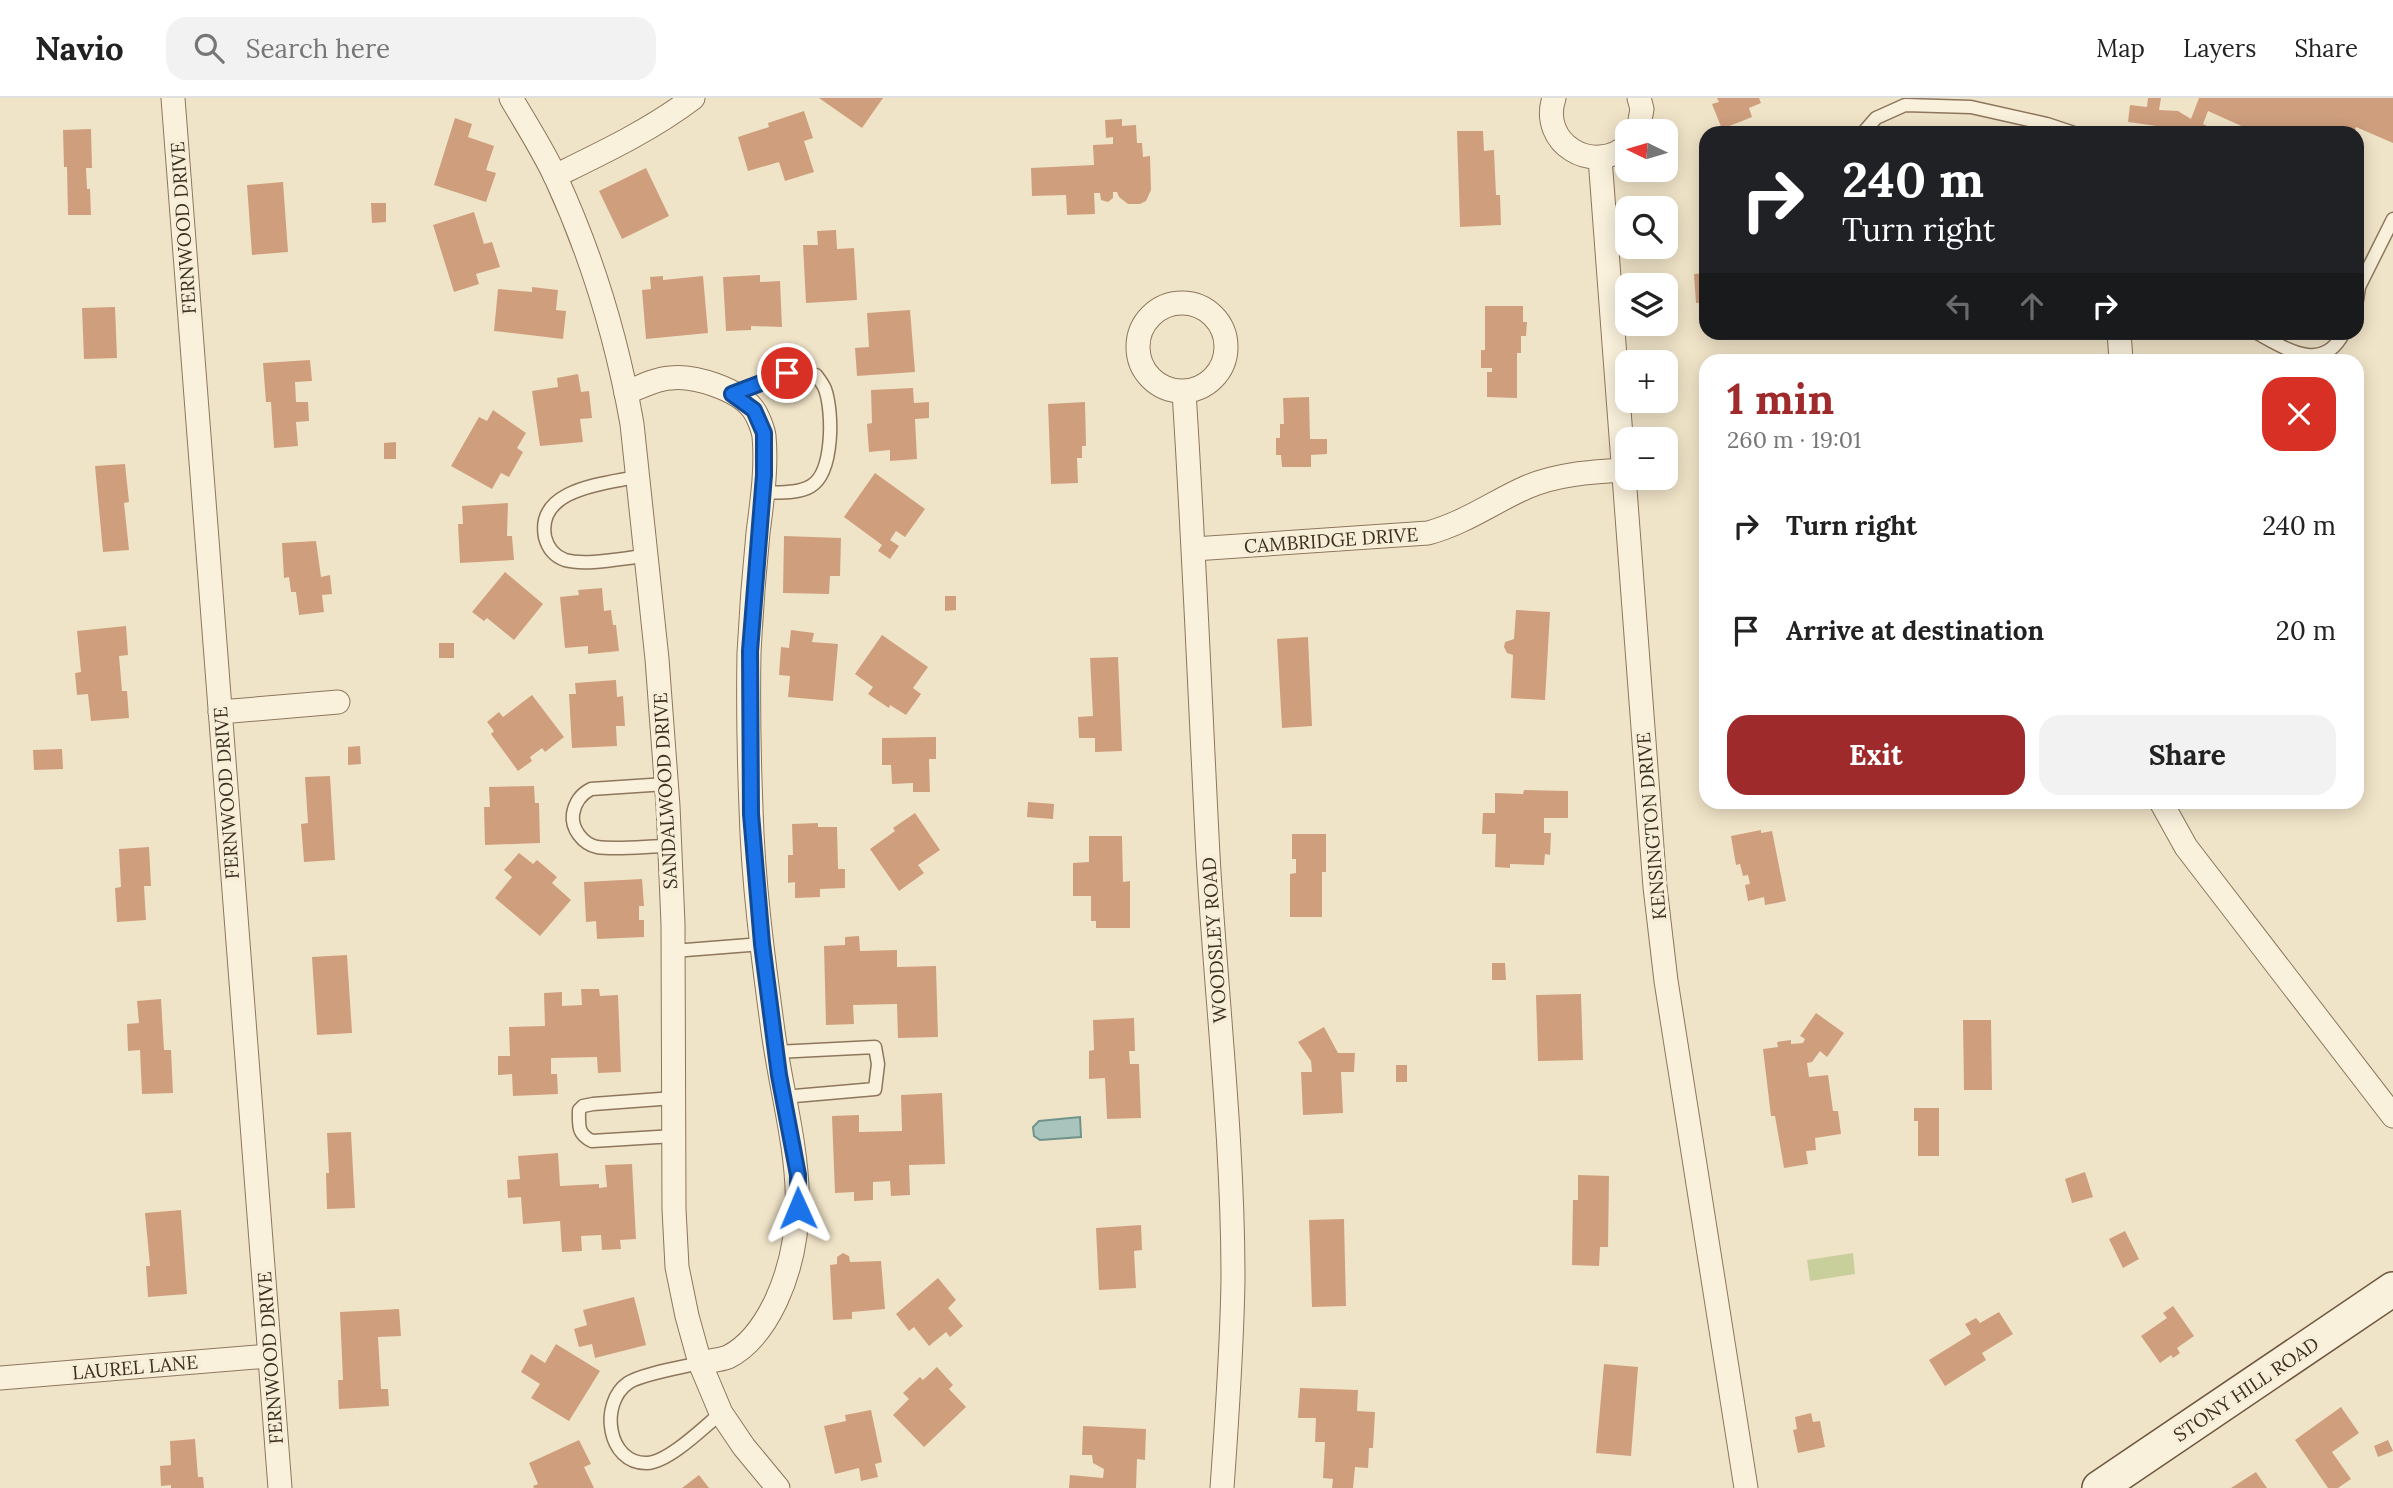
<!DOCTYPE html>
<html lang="en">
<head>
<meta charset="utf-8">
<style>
	:root { --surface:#fff; --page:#f2f2f2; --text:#222; --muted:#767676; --line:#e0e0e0; --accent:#9e2a2b }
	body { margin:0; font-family:Lora,serif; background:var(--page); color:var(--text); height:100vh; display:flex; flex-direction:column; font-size:26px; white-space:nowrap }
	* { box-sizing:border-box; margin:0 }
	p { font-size:23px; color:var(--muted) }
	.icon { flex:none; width:38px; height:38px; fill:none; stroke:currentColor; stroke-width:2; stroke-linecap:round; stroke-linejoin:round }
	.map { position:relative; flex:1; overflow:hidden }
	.side { position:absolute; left:1699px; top:256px; width:665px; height:455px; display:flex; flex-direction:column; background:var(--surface); border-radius:21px; box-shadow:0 4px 18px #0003 }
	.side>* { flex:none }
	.banner { position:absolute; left:1699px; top:28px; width:665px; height:214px; border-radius:21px; box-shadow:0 4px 18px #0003; background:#202124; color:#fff; overflow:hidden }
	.needle { width:46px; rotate:275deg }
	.controls { position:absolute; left:1615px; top:21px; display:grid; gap:14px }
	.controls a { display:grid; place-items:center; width:63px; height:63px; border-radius:14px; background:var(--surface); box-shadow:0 4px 18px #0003; font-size:35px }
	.pin { position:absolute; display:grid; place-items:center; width:60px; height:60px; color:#fff; margin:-30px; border:4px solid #fff; border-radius:50%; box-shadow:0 2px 7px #0007 }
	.me { position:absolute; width:77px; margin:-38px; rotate:359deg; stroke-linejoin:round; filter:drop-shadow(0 0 5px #0008) }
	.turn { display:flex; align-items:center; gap:24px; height:147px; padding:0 28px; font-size:32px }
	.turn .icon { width:91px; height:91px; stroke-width:2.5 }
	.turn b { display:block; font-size:49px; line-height:60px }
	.lanes { display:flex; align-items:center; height:66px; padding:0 28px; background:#0003; justify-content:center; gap:35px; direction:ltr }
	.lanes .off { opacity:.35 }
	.round { display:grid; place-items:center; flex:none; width:74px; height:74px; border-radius:21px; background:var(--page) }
	.overview { display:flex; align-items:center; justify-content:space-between; height:119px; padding:0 28px }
	h1 { font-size:42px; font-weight:800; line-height:52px; color:var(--accent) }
	.cta { display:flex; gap:14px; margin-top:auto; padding:14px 28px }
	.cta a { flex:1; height:80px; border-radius:21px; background:var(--accent); color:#fff; font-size:28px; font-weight:800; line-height:80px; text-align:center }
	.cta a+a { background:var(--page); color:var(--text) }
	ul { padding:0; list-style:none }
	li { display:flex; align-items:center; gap:21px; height:105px; padding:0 28px }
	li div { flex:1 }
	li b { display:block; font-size:26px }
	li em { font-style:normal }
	header { display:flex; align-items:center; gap:42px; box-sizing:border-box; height:98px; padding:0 35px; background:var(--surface); border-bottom:2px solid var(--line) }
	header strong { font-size:33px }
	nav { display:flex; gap:38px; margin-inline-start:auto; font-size:24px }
	.search { width:490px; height:63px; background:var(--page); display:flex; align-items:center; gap:18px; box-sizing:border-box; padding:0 24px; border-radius:21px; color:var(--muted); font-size:26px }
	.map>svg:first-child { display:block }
	.green { fill:#c9cf9b }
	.water { fill:#a9c4bc; stroke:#6f938a; stroke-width:2 }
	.building { fill:#cf9f7d }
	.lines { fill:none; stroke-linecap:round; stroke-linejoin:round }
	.lane-casing { stroke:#8d765c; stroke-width:15 }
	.street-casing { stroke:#8d765c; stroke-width:25 }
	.secondary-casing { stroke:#6f573f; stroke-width:36 }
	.lane { stroke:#faf1dc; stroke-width:12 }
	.street { stroke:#faf1dc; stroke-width:23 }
	.secondary { stroke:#faf1dc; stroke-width:33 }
	.route-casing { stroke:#114b97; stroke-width:18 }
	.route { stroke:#1a73e8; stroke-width:12 }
	.labels { text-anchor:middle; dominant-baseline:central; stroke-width:7; stroke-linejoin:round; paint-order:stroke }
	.street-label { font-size:19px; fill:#3d2e20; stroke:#f7eed8 }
</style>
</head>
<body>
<header>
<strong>Navio</strong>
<div class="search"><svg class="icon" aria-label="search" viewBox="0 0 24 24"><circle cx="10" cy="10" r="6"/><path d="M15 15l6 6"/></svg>Search here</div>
<nav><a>Map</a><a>Layers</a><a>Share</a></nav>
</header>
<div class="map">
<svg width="2393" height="1390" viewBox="0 0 2393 1390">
	<rect width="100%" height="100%" fill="#f0e4c8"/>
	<!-- green -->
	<path class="green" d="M1853 1155 1855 1176 1810 1183 1807 1162Z"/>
	<!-- water -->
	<path class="water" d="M1080 1019 1081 1039 1040 1042 1034 1038 1033 1029 1039 1023Z"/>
	<!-- building -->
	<g class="building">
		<path d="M819 0H883L862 30Z"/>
		<path d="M1717 0H1759L1761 5 1749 10 1752 19 1722 31 1712 6 1719 4Z"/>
		<path d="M2148 0H2161L2159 12 2178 13 2191 21 2199 0H2393V45L2356 29 2354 35H2257L2208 13 2203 26 2217 33 2216 35H2181L2171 30 2128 24 2130 7 2147 9Z"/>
		<path d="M804 13 813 40 804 43 814 74 785 83 779 64 748 73 738 39 769 29 768 25Z"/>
		<path d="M455 20 472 26 468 39 494 48 486 72 496 75 486 104 434 87Z"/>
		<path d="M1122 21V28L1136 27 1137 45H1142L1143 59 1150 58 1151 92 1146 103 1140 106H1128L1119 99 1117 94H1113V100L1108 104 1101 102 1100 95H1094L1095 116 1067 117 1066 97 1032 98 1031 70 1094 67 1093 47 1113 46V39L1106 40 1105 22Z"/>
		<path d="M91 31 92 70H86L87 91H90L91 117H68L67 69H64L63 32Z"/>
		<path d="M1457 33H1483L1484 53 1494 52 1496 97H1500L1501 127 1460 129Z"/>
		<path d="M646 70 669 118 622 141 599 93Z"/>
		<path d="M283 84 288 154 252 157 247 87Z"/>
		<path d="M371 105H386V124L372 125Z"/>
		<path d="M474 114 484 146 492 144 500 169 476 176 479 186 454 194 433 127Z"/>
		<path d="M836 132 837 151 854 150 857 202 806 205 803 147H818L817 133Z"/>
		<path d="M1706 175V229H1702L1700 205H1696L1694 176Z"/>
		<path d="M760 177V184L780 183 782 229 751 228V232L726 233 723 179Z"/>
		<path d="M663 178V182L703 178 708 235 646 241 642 192 651 191 650 179Z"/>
		<path d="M532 189 558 192 556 212 566 213 563 241 494 233 498 191 532 194Z"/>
		<path d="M1485 208H1523V224H1527L1526 238H1521V255H1517V300L1487 299V274H1492V270H1481V252H1485Z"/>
		<path d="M115 209 117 260 84 261 82 210Z"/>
		<path d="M910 212 915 274 857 278 855 250 869 249 867 215Z"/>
		<path d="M310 262 312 283 295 284 296 304H308L309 323 296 324 298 348 274 350 271 304H266L263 265Z"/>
		<path d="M578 276 581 294 589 293 592 320 580 321 583 344 540 348 532 293 558 289 557 280Z"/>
		<path d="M913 290 914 305 929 304V320L915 321 917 361 890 363V352L869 354 867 326 872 325 871 292Z"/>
		<path d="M1309 299 1310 341H1327V356L1311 357V369H1282L1281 357H1276V340H1280V326H1284L1283 300Z"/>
		<path d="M1085 304 1086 348H1082V360H1077L1078 385 1051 386 1048 306Z"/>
		<path d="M493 312 526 335 517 350 523 354 509 379 501 375 492 391 451 368 479 319 487 323Z"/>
		<path d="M396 344V361H384V345Z"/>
		<path d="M125 366 129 404 124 405 129 452 103 454 95 368Z"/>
		<path d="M875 375 925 411 905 439 896 433 890 442 899 448 890 461 878 453 882 447 844 419Z"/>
		<path d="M508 405 507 438H512L514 462 460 465 458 426H463L462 408Z"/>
		<path d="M784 438 841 440 840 478H830L829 496 783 495Z"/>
		<path d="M316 443 321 479 330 477 332 496 322 497 324 514 299 517 296 494H291L289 479 284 480 282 445Z"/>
		<path d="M505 474 543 506 514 542 487 520 484 523 472 514Z"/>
		<path d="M602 490 604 513 611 512 613 527H616L619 553 588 556V548L565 550 560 499 579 497 578 492Z"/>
		<path d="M945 498H956V512L945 513Z"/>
		<path d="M1516 512 1550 514 1545 602 1511 600 1513 557 1507 555 1504 549 1505 544 1514 541Z"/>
		<path d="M126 528 128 557 119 558 122 593H127L129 620 91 623 88 596 77 597 75 575 81 574 77 533Z"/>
		<path d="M791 532 814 535 812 544 838 546 833 603 788 599 790 578 779 577 781 549 789 550Z"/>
		<path d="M882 537 928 569 913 590 921 596 906 617 890 607 889 610 868 596 873 589 855 576Z"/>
		<path d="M1308 539 1312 628 1282 630 1277 541Z"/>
		<rect x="439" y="545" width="15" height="15"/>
		<path d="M1118 559 1122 653 1095 654V640H1079L1078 619 1093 618 1090 560Z"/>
		<path d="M616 582 617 599 623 598 625 628H616L617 648 572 650 569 596H576L575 585Z"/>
		<path d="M532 597 564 639 545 654 542 650 530 659 532 663 518 673 491 636 494 633 487 624 499 614 503 619Z"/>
		<path d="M936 639V661H929L930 694H913V685L892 686 891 667H882V640Z"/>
		<path d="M360 648 361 666 348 667V649Z"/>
		<path d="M62 651 63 671 34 672 33 652Z"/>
		<path d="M330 678 335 762 304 764 301 726 308 725 305 679Z"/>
		<path d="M534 688 535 705H539L540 745 485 747 484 709H490L489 689Z"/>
		<path d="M1524 692 1568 693V720H1544V735H1551L1550 757 1545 756 1544 767 1510 766V770L1495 769 1496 736H1482L1483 715H1495V695L1523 696Z"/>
		<path d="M1028 704 1054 706 1053 721 1027 719Z"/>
		<path d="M915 715 940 752 918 767 924 775 899 793 870 751 895 733 893 730Z"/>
		<path d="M818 725V729H837L838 771H845V790L820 791V799L795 800V784L788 785V757H793L792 726Z"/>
		<path d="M1761 732V735L1772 733 1786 803 1765 807 1764 799 1748 803 1745 787 1750 786 1748 777 1743 778 1740 766 1736 767 1731 738Z"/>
		<path d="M1292 736H1326V774H1322V819H1290V776L1296 775V761H1292Z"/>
		<path d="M1089 738H1122L1123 784 1130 783V830H1096V823H1091V798H1073V765L1089 764Z"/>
		<path d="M149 749 151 788H144L146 822 117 824 115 790 121 789 119 751Z"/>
		<path d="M519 755 533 766 537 762 557 779 552 785 571 802 540 838 495 800 512 779 504 772Z"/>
		<path d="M642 781 644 808H639V822H644V839L597 841 596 823 586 824 584 784Z"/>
		<path d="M859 838 860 853 897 852V869L936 868 938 939 898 940 897 906 853 907 854 926 826 927 824 848 845 847V839Z"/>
		<path d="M347 857 352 935 317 937 312 859Z"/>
		<path d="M1492 865H1505L1506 882H1492Z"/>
		<path d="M581 891H599L600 898 618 897 621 974 598 975 597 959 551 960V976H557L558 996 513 998 512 976 498 977V958H510L509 929 545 928 544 895 562 894V908L582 907Z"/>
		<path d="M1581 896 1583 962 1538 963 1536 897Z"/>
		<path d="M161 901 164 952H171L173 995 142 996 140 952 128 953 127 926 139 925 137 903Z"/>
		<path d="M1816 915 1844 935 1827 959 1820 953 1812 964 1807 965 1809 979 1828 977 1833 1013H1838L1841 1036 1815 1040 1816 1052 1806 1053 1808 1066 1784 1070 1775 1018H1771L1763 951 1778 949 1777 944 1791 942V946L1803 945 1805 941 1800 938Z"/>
		<path d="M1134 920 1135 953H1129L1130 966H1139L1141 1020 1107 1021 1105 980 1089 981V953L1094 952 1093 922Z"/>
		<path d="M1963 922H1991L1992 992H1964Z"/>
		<path d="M1324 929 1338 955H1355L1354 974H1341L1343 1015 1303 1017 1301 974H1312L1311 963 1298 944Z"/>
		<rect x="1396" y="967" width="11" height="17"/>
		<path d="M942 995 945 1066 909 1067 910 1097 891 1098 890 1083 873 1084V1102L854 1103V1094L835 1095 832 1018 859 1017V1034L902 1033 901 997Z"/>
		<path d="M1914 1010H1939V1058H1918V1023H1914Z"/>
		<path d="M351 1034 355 1110 327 1111 326 1075H329L327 1035Z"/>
		<path d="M558 1055 560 1088 599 1086V1090L607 1089 605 1067 632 1066 636 1141 620 1142 621 1151 602 1152 601 1137 581 1138 582 1153 562 1154 560 1123 523 1126 521 1099 508 1100 507 1082 520 1081 518 1058Z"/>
		<path d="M2085 1074 2093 1099 2072 1105 2065 1081Z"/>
		<path d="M1578 1077 1609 1078 1608 1149H1600L1599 1168 1572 1167 1573 1102H1578Z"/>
		<path d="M181 1112 187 1196 148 1199 146 1168H150L145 1115Z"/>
		<path d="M1344 1121 1346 1208 1312 1209 1309 1122Z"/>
		<path d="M1141 1127 1142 1152 1134 1153 1136 1190 1099 1192 1096 1130Z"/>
		<path d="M2125 1133 2139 1161 2123 1170 2109 1141Z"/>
		<path d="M843 1155 849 1158 850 1164 881 1163 885 1211 852 1214V1221L833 1222 830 1167 837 1166V1159Z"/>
		<path d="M938 1180 956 1202 948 1210 963 1228 950 1239 946 1234 929 1248 914 1229 909 1233 896 1216Z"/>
		<path d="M634 1199 646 1247 595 1260 592 1246 579 1249 574 1231 587 1227 583 1212Z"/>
		<path d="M2173 1208 2194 1238 2177 1250 2180 1255 2173 1260 2171 1257 2160 1265 2141 1238 2167 1220 2163 1215Z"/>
		<path d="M399 1211 401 1238 378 1239 381 1291H388L389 1308 339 1311 338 1282H343L340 1214Z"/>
		<path d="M1999 1214 2013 1236 1982 1255 1986 1262 1945 1288 1929 1262 1971 1236 1965 1226 1976 1220 1980 1225Z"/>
		<path d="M556 1246 600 1273 569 1323 531 1300 540 1286 521 1274 531 1256 545 1265Z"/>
		<path d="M1604 1266 1638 1269 1631 1358 1596 1355Z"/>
		<path d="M937 1269 953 1287 949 1291 966 1309 924 1349 893 1317 909 1301 903 1295 920 1279 923 1282Z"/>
		<path d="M1300 1290 1358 1292 1357 1313 1375 1314 1373 1350H1369L1368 1370 1355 1369 1353 1390H1332L1333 1381 1323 1380 1325 1344H1315L1316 1320H1298Z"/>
		<path d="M2341 1309 2359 1335 2332 1354 2351 1381 2338 1390H2328L2295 1342Z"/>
		<path d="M871 1312 882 1364 875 1366 878 1379 861 1383 859 1370 835 1376 824 1328 846 1323 845 1317Z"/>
		<path d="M1811 1315 1813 1324 1820 1323 1825 1349 1798 1355 1793 1332 1797 1331 1795 1319Z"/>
		<path d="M1083 1328 1146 1331 1145 1362 1137 1361 1136 1390H1069L1070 1377 1103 1380 1104 1371 1093 1365 1092 1357H1082Z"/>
		<path d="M195 1341 198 1379H203L204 1390H171V1387L161 1388 160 1368 171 1367 170 1343Z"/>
		<path d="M579 1342 591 1366 584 1369 594 1390H534L533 1388 538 1386 529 1365Z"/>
		<path d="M2388 1342 2393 1353 2378 1359 2374 1348Z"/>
		<path d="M2256 1374 2267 1390H2231Z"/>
		<path d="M699 1377 709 1390H682Z"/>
	</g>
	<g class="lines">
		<!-- lane casing -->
		<g class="lane-casing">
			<g id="lane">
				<path d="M1863 35 1876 20 1905 7 1971 9 2047 26 2074 35"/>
				<path d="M2357 202 2359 189 2393 121"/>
				<path d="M2255 234C2285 250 2323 277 2344 234"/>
				<path d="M732 295C760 284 786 271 816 277 819 281 823 286 825 291 833 313 834 374 811 388 798 396 777 394 763 395"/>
				<path d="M636 379C603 386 536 391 545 439 548 451 554 458 565 462 586 468 623 460 645 458"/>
				<path d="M666 686 591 691C581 696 575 704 573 716 571 731 583 746 597 749 617 752 649 748 670 748"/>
				<path d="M673 853 762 846"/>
				<path d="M776 954 875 949 878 966 875 991 783 999"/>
				<path d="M674 1000 593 1006 583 1008 579 1012C579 1027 577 1036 592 1043L674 1038"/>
				<path d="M700 1265C684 1269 641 1276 628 1285 599 1305 607 1366 647 1365 669 1364 704 1329 721 1315"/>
			</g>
		</g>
		<!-- street casing -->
		<g class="street-casing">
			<g id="street">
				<path d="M173 0 280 1390"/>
				<path d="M511 0C526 26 543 52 556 80 592 158 617 241 632 326L657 561 668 708 673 826 674 1111 677 1169 687 1218 700 1265 721 1315 744 1349 778 1390"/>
				<path d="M1554 0C1539 45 1593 78 1628 47"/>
				<path d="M1638 33 1642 11 1639 0"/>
				<path d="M1600 60 1655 789 1666 883 1746 1390"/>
				<path d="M555 78C602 55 651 32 693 0"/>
				<circle cx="1182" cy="249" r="44"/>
				<path d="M2119 234 2121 262"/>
				<path d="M1184 294C1194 448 1200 602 1208 757 1216 898 1233 1039 1233 1181 1232 1251 1227 1320 1222 1390"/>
				<path d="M626 295C640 289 655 281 670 280 694 277 738 291 753 311 758 318 763 331 764 338 767 370 762 403 758 435 754 475 751 515 749 555 748 607 749 659 751 710 753 785 763 859 773 933 786 1028 819 1110 776 1203 766 1224 750 1248 728 1259 720 1262 709 1263 700 1265"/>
				<path d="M1194 451 1428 435C1465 425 1493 404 1527 389 1558 376 1590 374 1624 372"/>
				<path d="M220 614 338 604"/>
				<path d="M2161 704 2186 749 2393 1018"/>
				<path d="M0 1280 269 1258"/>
			</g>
		</g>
		<!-- secondary casing -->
		<g class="secondary-casing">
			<path id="secondary" d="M2099 1390 2393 1191"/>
		</g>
		<!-- lane -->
		<use href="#lane" class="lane"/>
		<!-- street -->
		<use href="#street" class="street"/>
		<!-- secondary -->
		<use href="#secondary" class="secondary"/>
	</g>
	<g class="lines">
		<!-- route casing -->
		<g class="route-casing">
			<path id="route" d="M787 275 732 296 754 312 764 335V377L750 553 751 716 762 846 779 977 798 1077V1110"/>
		</g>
		<!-- route -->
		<use href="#route" class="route"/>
	</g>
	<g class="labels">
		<!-- street labels -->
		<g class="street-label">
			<text transform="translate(183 130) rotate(-94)">FERNWOOD DRIVE</text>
			<text transform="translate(1331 442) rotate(-4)">CAMBRIDGE DRIVE</text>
			<text transform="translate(665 693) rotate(-93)">SANDALWOOD DRIVE</text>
			<text transform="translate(226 695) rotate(-94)">FERNWOOD DRIVE</text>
			<text transform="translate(1651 728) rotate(-95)">KENSINGTON DRIVE</text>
			<text transform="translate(1214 842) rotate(-94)">WOODSLEY ROAD</text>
			<text transform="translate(270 1260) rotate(-94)">FERNWOOD DRIVE</text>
			<text transform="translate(135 1269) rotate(-5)">LAUREL LANE</text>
			<text transform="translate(2246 1291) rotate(-34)">STONY HILL ROAD</text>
		</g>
	</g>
</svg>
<div class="controls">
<a><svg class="needle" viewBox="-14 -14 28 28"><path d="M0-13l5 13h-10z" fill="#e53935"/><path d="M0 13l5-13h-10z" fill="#767676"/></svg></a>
<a><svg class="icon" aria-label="search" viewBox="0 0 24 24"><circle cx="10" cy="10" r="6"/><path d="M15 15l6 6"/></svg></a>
<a><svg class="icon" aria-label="layers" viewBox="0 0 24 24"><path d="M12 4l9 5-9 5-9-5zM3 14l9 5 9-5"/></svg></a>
<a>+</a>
<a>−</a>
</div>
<div class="pin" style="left:787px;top:275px;background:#d93025"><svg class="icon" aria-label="arrive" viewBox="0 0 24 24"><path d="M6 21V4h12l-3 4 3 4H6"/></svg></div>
<svg class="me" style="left:798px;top:1110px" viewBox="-20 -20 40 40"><path d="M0-17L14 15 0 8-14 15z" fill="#1a73e8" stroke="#fff" stroke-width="4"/></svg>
<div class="banner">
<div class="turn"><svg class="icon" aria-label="right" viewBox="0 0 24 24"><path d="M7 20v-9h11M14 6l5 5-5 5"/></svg><div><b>240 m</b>Turn right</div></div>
<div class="lanes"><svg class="icon off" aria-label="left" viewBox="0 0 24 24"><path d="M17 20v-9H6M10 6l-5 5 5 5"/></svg><svg class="icon off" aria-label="ahead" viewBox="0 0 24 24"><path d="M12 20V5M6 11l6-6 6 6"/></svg><svg class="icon" aria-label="right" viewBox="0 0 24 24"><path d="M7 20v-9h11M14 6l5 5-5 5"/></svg></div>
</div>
<section class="side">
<div class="overview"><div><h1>1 min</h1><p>260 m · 19:01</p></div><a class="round" style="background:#d93025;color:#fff"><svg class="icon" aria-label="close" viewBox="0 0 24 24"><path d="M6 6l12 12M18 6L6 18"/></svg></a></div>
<ul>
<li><svg class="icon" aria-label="right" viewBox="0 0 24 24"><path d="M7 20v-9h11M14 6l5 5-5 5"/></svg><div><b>Turn right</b></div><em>240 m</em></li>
<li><svg class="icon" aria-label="arrive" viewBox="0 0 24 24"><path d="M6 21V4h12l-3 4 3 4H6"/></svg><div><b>Arrive at destination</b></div><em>20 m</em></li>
</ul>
<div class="cta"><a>Exit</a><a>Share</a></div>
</section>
</div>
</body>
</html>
